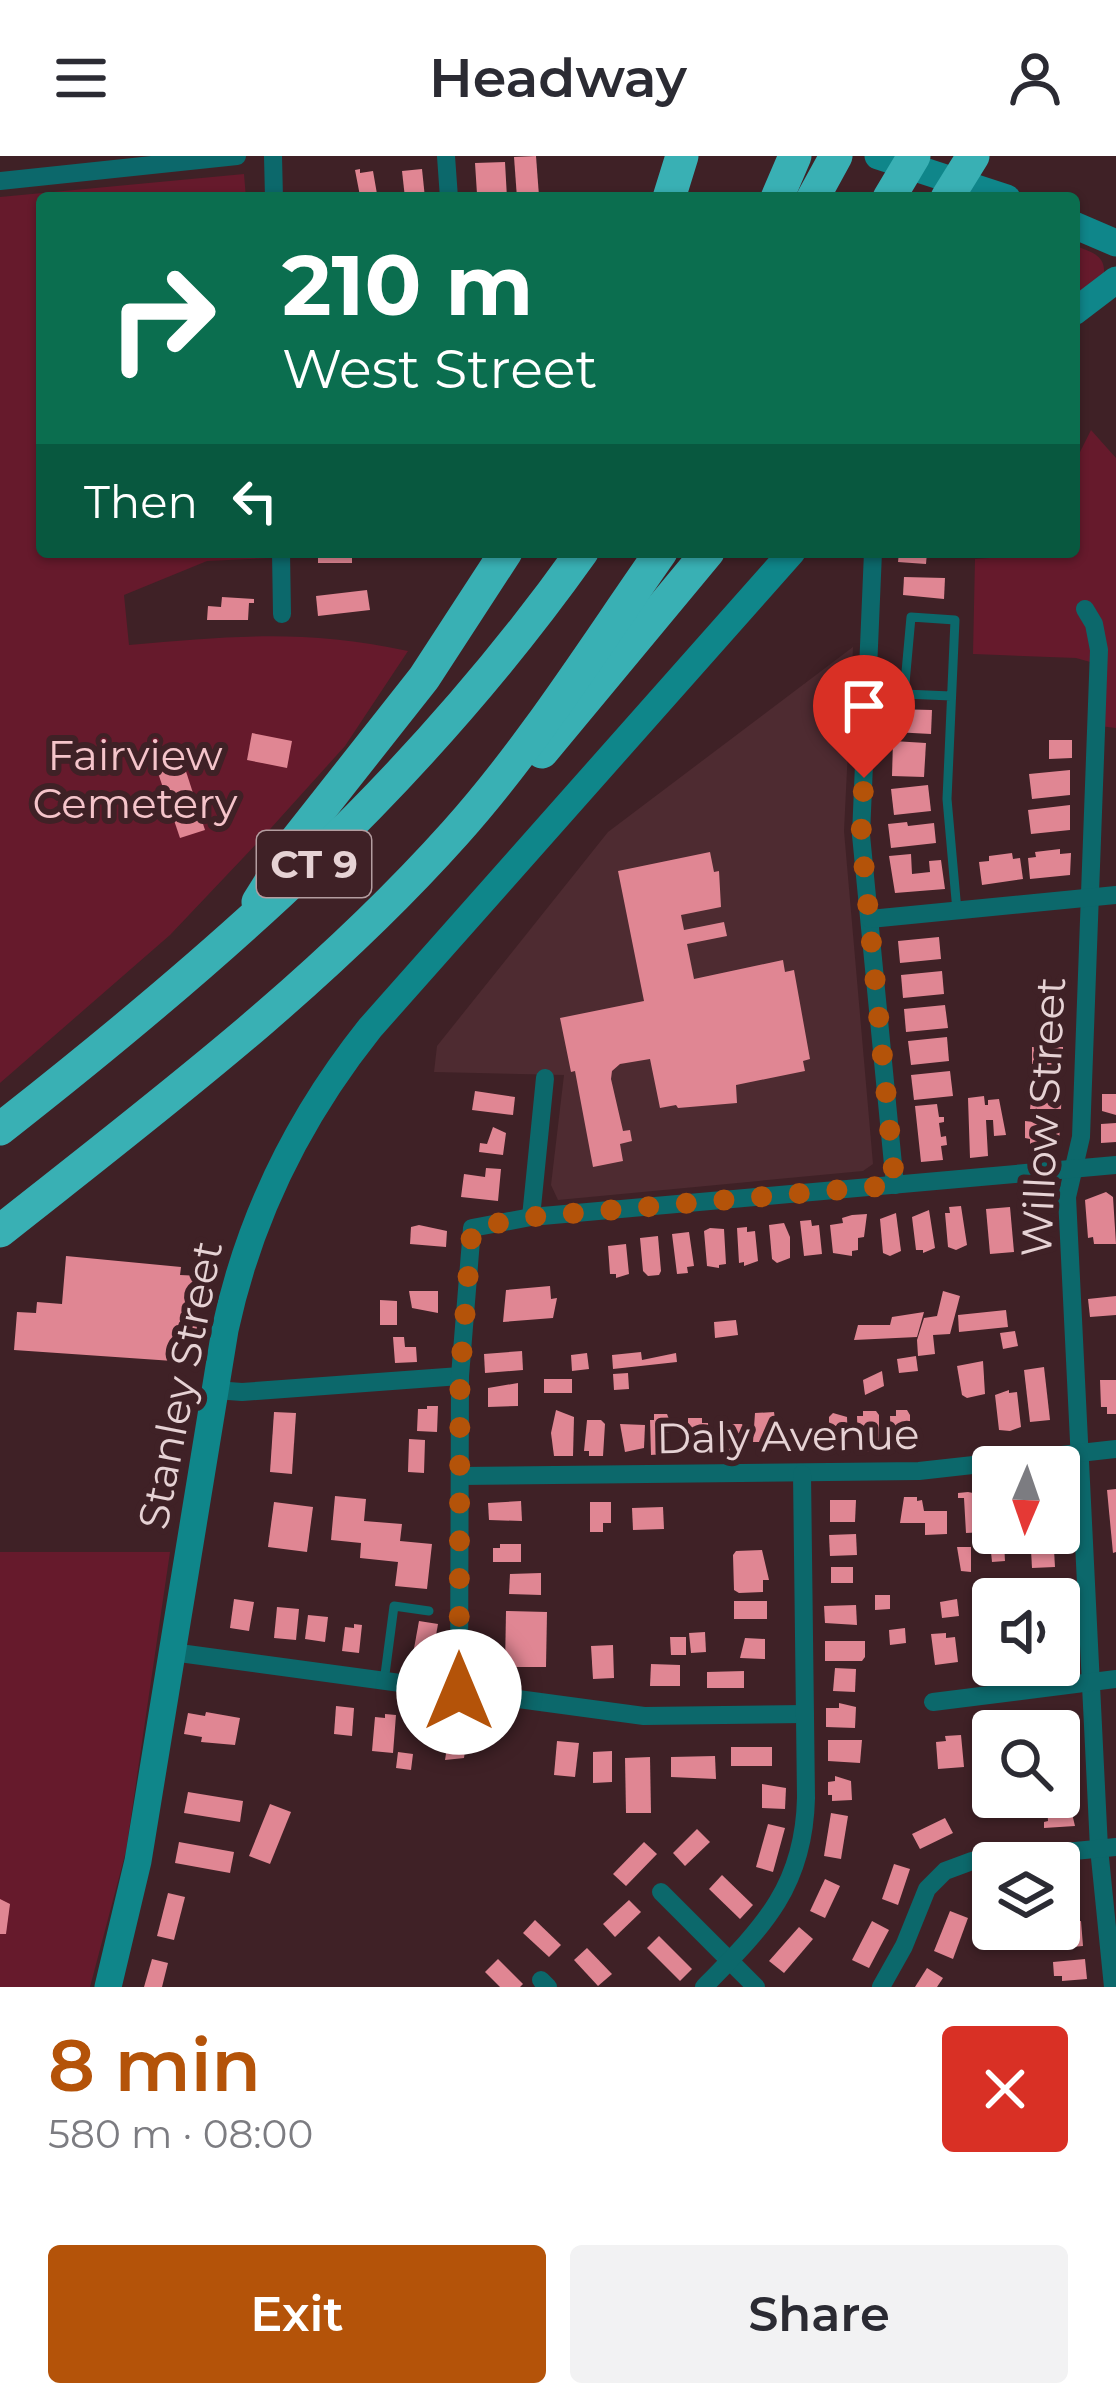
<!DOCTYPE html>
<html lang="en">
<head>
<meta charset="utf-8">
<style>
	:root { --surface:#fff; --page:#f2f2f3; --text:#2b2b33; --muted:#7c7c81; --accent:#b45309 }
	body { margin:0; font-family:Montserrat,sans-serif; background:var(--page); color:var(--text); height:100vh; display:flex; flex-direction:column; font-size:45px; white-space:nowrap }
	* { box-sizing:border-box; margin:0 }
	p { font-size:39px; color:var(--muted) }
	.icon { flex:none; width:66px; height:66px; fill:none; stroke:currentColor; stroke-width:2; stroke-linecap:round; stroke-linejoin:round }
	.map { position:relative; height:1831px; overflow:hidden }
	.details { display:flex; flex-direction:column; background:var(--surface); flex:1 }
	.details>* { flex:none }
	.banner { position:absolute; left:36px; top:36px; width:1044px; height:366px; border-radius:12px; box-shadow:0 3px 9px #0004; background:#0b6e4f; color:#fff; overflow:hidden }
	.needle { width:78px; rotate:182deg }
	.buttons { position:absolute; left:972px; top:1290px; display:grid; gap:24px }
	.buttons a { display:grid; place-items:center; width:108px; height:108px; border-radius:12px; background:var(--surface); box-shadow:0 3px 9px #0004; font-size:60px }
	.pin { position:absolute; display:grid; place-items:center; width:102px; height:102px; color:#fff; margin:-123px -51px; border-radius:50% 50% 50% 0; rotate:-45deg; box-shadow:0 0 12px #0007 }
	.pin .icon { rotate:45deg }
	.me { position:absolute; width:132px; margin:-66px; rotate:0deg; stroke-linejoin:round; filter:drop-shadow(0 0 9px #0008) }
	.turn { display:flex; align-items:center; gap:42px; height:252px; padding:0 48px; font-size:54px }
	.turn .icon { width:156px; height:156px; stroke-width:2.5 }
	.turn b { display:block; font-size:84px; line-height:102px }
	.then { display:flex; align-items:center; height:114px; padding:0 48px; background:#0003; gap:24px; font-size:45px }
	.round { display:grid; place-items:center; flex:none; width:126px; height:126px; border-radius:12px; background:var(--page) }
	.head { display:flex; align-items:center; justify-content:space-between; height:204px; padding:0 48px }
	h1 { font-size:72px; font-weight:600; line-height:90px; color:var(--accent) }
	.action { display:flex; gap:24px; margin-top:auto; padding:24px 48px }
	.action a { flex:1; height:138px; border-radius:12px; background:var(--accent); color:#fff; font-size:48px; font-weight:600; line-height:138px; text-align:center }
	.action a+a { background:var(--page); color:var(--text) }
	header { display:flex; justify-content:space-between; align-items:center; height:156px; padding:0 48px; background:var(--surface); font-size:54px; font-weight:600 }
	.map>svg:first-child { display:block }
	.built { fill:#4e2b31 }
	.green { fill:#661a2c }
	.building { fill:#e08693 }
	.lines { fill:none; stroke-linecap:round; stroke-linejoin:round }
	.service { stroke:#0c686b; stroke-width:9 }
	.minor { stroke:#0c686b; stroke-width:18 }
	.secondary { stroke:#0f868a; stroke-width:27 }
	.motorway { stroke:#39b0b4; stroke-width:33 }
	.route { stroke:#b45309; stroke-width:21; stroke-dasharray:0 37.8 }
	.labels { text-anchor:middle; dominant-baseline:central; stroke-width:12; stroke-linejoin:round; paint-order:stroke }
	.shield { fill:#3f2126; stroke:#b49da0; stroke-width:3 }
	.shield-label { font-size:39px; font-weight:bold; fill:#e6d2d4 }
	.park-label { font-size:42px; fill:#f5c4ca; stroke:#3f2126 }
	.street-label { font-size:42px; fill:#e6d2d4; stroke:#3f2126 }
</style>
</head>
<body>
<header><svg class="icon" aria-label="menu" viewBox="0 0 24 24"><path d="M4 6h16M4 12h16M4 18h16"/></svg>Headway<svg class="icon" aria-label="person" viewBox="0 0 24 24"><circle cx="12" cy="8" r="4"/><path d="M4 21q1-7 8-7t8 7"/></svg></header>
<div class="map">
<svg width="1116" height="1831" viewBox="0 0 1116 1831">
	<rect width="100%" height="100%" fill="#3f2126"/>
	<!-- built -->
	<path class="built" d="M853 491 844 675 873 1008 863 1015 558 1044 551 1029 564 919 434 916 437 890 608 676Z"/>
	<!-- green -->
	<g class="green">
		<path d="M244 18 246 42H42V396H270V402L207 405 124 439 129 489C234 480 303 473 408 495L345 590 262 682 170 779 0 927V41Z"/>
		<path d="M1074 89C1090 96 1106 98 1104 119L1074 143Z"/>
		<path d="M1091 274 1116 302V572L1099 570 1101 509 1076 502 973 498 975 403 1074 396V308Z"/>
		<path d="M0 1396H170L126 1695 90 1831H0Z"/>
	</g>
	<!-- building -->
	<g class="building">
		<path d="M536 0 539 40 517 42 514 1Z"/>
		<path d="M505 6 507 42H494V37L477 38 475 7Z"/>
		<path d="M360 13V17L373 15 377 38 360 40 355 14Z"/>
		<path d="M422 13 425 42H405L402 15Z"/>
		<rect x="318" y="396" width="34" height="11"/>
		<path d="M899 396H927L926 408 898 406Z"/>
		<path d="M904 421 945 422 944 443 903 439Z"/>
		<path d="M367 434 370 454 318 460 316 440Z"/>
		<path d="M222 441 254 443V447H249L248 464H207L208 450 221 451Z"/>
		<path d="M894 553 932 554 931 578 894 576Z"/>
		<path d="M252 577 292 585 287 612 247 604Z"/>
		<path d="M1049 584H1072V602L1049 603Z"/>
		<path d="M893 585 926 587 924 621 892 620Z"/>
		<path d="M181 600 205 674 180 682 155 608Z"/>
		<path d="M1070 614V639L1032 643 1029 618Z"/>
		<path d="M928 629 931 655 894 659 891 633Z"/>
		<path d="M1070 649V674L1031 678 1028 654Z"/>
		<path d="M907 666 908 670 934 667 936 687 891 692 888 668Z"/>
		<path d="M1060 693V698L1071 697 1070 719 1030 723 1028 702 1036 701 1035 696Z"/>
		<path d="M710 696 714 716 719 715 721 751 681 759 684 774 724 766 727 780 687 788 694 823 783 804 785 816 794 814 810 903 803 905 805 915 736 929 737 947 678 952 676 949 660 952 650 903 620 908 612 915 611 923 623 975 630 974 632 985 620 988 623 1005 593 1011 575 915 571 916 560 862 644 845 618 715Z"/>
		<path d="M1012 697 1013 703 1020 702 1023 723 982 729 979 706 989 705V700Z"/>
		<path d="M911 698 912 718 930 716 929 705 941 704 945 733 895 737 889 700Z"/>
		<path d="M939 781 941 803 900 807 898 785Z"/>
		<path d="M942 815 944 838 903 842 901 819Z"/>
		<path d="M945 849 948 872 906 876 904 853Z"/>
		<path d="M947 881 949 905 911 909 908 885Z"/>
		<path d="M1032 891H1063V898H1058V912H1032Z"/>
		<path d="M950 915 953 940 914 944 911 919Z"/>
		<path d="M1033 928 1062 933 1061 953H1030Z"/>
		<path d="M475 935 515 941 513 959 472 954Z"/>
		<path d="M1102 938H1116V959L1102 955Z"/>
		<path d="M984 940 985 949H988V944L999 943 1006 979 994 980 993 964H986L988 1000 970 1002 968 942Z"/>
		<path d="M937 948 939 961H944V966L939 967 941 981 946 980 947 989 941 990 943 1004 921 1006 915 950Z"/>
		<path d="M1025 965 1060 969 1059 989H1030V983L1025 982Z"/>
		<path d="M1116 967V986L1101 987V968Z"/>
		<path d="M493 971 506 977 503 999 479 996 480 987 487 988Z"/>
		<path d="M486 1012 501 1013 498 1045 461 1041 464 1018 485 1021Z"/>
		<path d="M1106 1036 1113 1041 1116 1088H1094L1093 1081 1088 1082 1085 1044Z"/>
		<path d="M961 1050 967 1089 956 1094 948 1091 945 1057H950L949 1051Z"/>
		<path d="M1010 1051 1014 1096 990 1098 986 1053Z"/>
		<path d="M929 1054 935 1092 923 1097V1094H916L912 1061Z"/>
		<path d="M896 1057 901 1095 890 1100 883 1097 880 1063Z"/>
		<path d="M867 1058 864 1081 858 1082V1094L852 1095V1100L833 1097 830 1069 843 1067 842 1062 852 1059Z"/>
		<path d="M811 1064 812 1070 819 1069 822 1098 804 1100 800 1065Z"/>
		<path d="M784 1067 790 1081V1102L777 1107 772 1103 769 1069Z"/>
		<path d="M419 1069 447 1075 446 1091 410 1088 411 1071Z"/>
		<path d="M747 1071V1076L755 1075 758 1105 744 1110V1106L739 1107 737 1072Z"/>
		<path d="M710 1072 724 1073 726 1108 719 1109V1112L707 1110 704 1075Z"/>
		<path d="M689 1076 694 1110 687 1111 688 1117 677 1118 672 1078Z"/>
		<path d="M658 1080 661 1115 659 1119 648 1120 643 1115 640 1082Z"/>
		<path d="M626 1088 629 1118 616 1122V1118H610L608 1090Z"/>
		<path d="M66 1100 181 1111 180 1119 202 1120 196 1202 173 1200V1205L14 1194 17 1156 36 1157 37 1146 62 1148Z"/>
		<path d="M550 1130 551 1143 557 1142 553 1162 503 1166 506 1134Z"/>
		<path d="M409 1135H438V1157L412 1152Z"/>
		<path d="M943 1135 960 1140 950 1178 933 1179 935 1198 918 1200 917 1184 924 1162 937 1160Z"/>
		<path d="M1116 1140V1159L1090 1161 1088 1143Z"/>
		<path d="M380 1144 397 1145V1169H380Z"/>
		<path d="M1006 1154 1008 1171 959 1176 958 1159Z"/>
		<path d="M924 1156 917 1181 854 1184 858 1169H890L892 1161Z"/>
		<path d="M736 1164 738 1179 715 1182 714 1166Z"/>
		<path d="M1015 1175 1018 1190 1003 1193 1000 1177Z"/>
		<path d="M393 1181H404L405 1191H416L417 1206 395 1207Z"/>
		<path d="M522 1195 523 1214 485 1217 484 1198Z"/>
		<path d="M641 1196 642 1204 676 1197 677 1206 613 1213 612 1199Z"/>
		<path d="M587 1197 589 1213 572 1215 571 1199Z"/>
		<path d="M916 1200 918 1215 899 1217 897 1203Z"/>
		<path d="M983 1205 985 1238 967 1242 962 1239 957 1210Z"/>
		<path d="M1044 1211 1050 1264 1030 1266 1024 1214Z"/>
		<path d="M882 1215 884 1230 865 1239 863 1224Z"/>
		<path d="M628 1217 629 1233 614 1234 613 1218Z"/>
		<rect x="544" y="1223" width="28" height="14"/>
		<path d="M1100 1224H1116V1258H1107V1251H1101Z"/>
		<path d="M518 1227V1250L488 1251V1232Z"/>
		<path d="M1009 1234V1237L1017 1236 1021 1271 1010 1275 999 1274 995 1239Z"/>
		<path d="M427 1250H438L437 1276 417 1275 418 1253H427Z"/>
		<path d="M556 1254 574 1261 573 1300H554L551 1277Z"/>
		<path d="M896 1254H907L910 1259V1290H891L890 1260H896Z"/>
		<path d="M863 1255H876L879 1259V1291H870V1296H859L858 1292 857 1260H863Z"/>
		<path d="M274 1256 296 1257 292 1318 270 1316Z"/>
		<path d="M774 1256 778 1285 763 1290 761 1286H753L755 1257Z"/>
		<path d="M833 1257 847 1261 848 1288H829V1261Z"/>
		<path d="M654 1258H667L669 1263V1293L664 1298 651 1299 650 1264H654Z"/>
		<path d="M688 1262H702V1267H708L709 1293H688Z"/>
		<path d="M587 1264H601L605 1268 603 1300H589V1295H584Z"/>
		<path d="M620 1268 645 1269 644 1292 625 1296Z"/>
		<path d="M729 1268H742L744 1272 745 1293 738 1297 723 1293 722 1272Z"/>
		<path d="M409 1283 425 1284 424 1317 408 1316Z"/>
		<path d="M1116 1333V1396L1113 1397 1107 1334Z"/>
		<path d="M968 1336 983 1339 985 1376 966 1377 964 1342H958V1337Z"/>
		<path d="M335 1340 366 1343 364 1365 402 1368 400 1385 432 1388 427 1433 395 1430 398 1406 360 1402 361 1387 331 1384Z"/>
		<path d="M904 1341H917V1345L922 1344 924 1355H947V1378L925 1379V1367H900Z"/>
		<path d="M830 1344H856L855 1366H830Z"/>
		<path d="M521 1345 522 1365 489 1364 488 1347Z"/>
		<path d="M274 1346 313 1351 307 1396 268 1391Z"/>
		<path d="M590 1346H611V1367H603V1376H590Z"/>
		<path d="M663 1351 664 1373 633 1374 632 1352Z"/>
		<path d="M1030 1377H1053L1055 1411 1032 1412Z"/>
		<path d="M856 1378 857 1399 830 1400 829 1379Z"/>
		<path d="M990 1387H1004L1005 1405 992 1406Z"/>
		<path d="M500 1388H521V1406H493V1392H500Z"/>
		<path d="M957 1391H971V1416L961 1415Z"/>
		<path d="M762 1394 769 1424H763V1436L739 1437 734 1434 733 1399 736 1395Z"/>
		<rect x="831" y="1411" width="22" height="16"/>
		<path d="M541 1417V1439L509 1438 510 1418Z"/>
		<path d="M875 1439H890V1453L875 1454Z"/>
		<path d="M234 1443 254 1446 249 1475 230 1472Z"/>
		<path d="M957 1443 959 1460 942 1462 940 1446Z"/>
		<rect x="734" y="1445" width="33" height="18"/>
		<path d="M856 1449 857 1469 825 1467 824 1450Z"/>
		<path d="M277 1451 299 1453 296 1484 274 1482Z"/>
		<path d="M506 1455 547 1456 546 1511H505Z"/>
		<path d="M308 1459 328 1461 325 1486 305 1483Z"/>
		<path d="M419 1465 438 1468 432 1502 413 1498Z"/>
		<path d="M354 1468 362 1469 359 1497 342 1495 345 1471 354 1472Z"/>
		<path d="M905 1472 906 1487 890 1489 889 1474Z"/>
		<path d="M705 1476 706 1496 691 1497 689 1477Z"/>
		<path d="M946 1477V1482L955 1481 958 1506 935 1509 931 1478Z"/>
		<path d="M670 1481H686V1499H671Z"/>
		<path d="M745 1482 765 1483V1503L740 1502Z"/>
		<path d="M825 1485H865V1501L862 1505H825Z"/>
		<path d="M613 1489 614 1522 593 1523 591 1490Z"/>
		<path d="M651 1508 680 1509V1530H650Z"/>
		<path d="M835 1512 856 1513 855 1536 833 1535Z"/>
		<path d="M744 1515V1532H707V1516Z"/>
		<path d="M839 1547 856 1551 855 1572 826 1571V1552H839Z"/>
		<path d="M336 1550 354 1552 352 1580 334 1578Z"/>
		<path d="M206 1556 240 1562 235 1589 201 1586 202 1581 184 1578 188 1557 205 1560Z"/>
		<path d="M385 1558 396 1559 393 1597 372 1595 375 1561 385 1562Z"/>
		<path d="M482 1558 489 1559 488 1571H491L486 1586 477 1579Z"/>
		<path d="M1057 1558V1564H1063L1065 1594 1059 1595V1575H1041L1040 1559Z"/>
		<path d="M450 1572 468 1575 464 1602 445 1604Z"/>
		<path d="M961 1579 964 1611 938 1613 936 1586 946 1585 945 1580Z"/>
		<path d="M828 1584H862L860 1607 828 1605Z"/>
		<path d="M557 1585 579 1587 575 1621 554 1619Z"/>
		<rect x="731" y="1591" width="41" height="19"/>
		<path d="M612 1595V1626L593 1627V1596Z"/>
		<path d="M398 1596 413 1598 411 1614 396 1612Z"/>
		<path d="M715 1600 716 1623 671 1621V1601Z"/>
		<path d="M650 1601 651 1657H626L625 1602Z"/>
		<path d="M835 1620 851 1625 852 1644 832 1645V1639H828V1626L835 1625Z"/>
		<path d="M762 1628 786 1632 785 1653 762 1652Z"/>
		<path d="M188 1636 243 1645 240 1666 184 1657Z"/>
		<path d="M270 1648 291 1656 270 1708 249 1700Z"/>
		<path d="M1070 1649 1075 1670 1044 1672V1666L1048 1665 1047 1650Z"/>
		<path d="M831 1657 848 1660 841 1703 824 1700Z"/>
		<path d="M945 1662 953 1677 920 1693 912 1678Z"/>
		<path d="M768 1668 785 1672 773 1716 756 1711Z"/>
		<path d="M697 1673 710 1686 685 1710 673 1697Z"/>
		<path d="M179 1686 234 1696 230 1717 175 1707Z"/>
		<path d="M644 1686 657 1698 626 1730 613 1718Z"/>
		<path d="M894 1708 910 1713 898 1749 882 1743Z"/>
		<path d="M722 1719 753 1749 740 1763 709 1733Z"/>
		<path d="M825 1723 840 1730 825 1762 810 1755Z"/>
		<path d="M168 1737 185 1741 174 1784 157 1780Z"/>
		<path d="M0 1743 10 1748 6 1778H0Z"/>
		<path d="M629 1744 641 1756 615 1781 603 1768Z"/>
		<path d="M950 1755 968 1762 953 1803 934 1795Z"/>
		<path d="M535 1764 561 1789 549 1801 523 1777Z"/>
		<path d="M872 1765 889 1774 869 1812 852 1804Z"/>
		<path d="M1081 1765 1083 1790 1050 1793V1789H1045L1043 1773H1059V1767Z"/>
		<path d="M799 1771 813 1783 784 1817 769 1805Z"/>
		<path d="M659 1780 692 1813 680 1825 647 1792Z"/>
		<path d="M587 1792 612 1818 598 1830 574 1804Z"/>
		<path d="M152 1803 168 1807 162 1831H144Z"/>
		<path d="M498 1803 523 1828 520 1831H500L485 1816Z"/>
		<path d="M1085 1803 1087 1823 1062 1825V1820H1054L1053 1806Z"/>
		<path d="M927 1812 943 1822 937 1831H915Z"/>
	</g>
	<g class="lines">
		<!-- service -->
		<g class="service">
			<path d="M869 537 905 538"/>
			<path d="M951 540 904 538 911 461 955 464 947 643 957 755"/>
			<path d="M384 1526 394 1450 429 1455"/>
		</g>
		<!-- minor -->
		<g class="minor">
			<path d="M273 0 274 42"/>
			<path d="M446 0 449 42"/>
			<path d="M0 25 237 0"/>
			<path d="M281 396 282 458"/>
			<path d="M873 396 861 679 895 1029"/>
			<path d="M1085 453 1094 468 1099 494 1081 981 1067 1041 1099 1692 1113 1831"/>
			<path d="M870 763 1116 739"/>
			<path d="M531 1061 545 922"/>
			<path d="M215 1234 242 1236 460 1220"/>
			<path d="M461 1320 919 1315 1116 1293"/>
			<path d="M172 1496 644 1560 805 1558"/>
			<path d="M459 1536 460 1220 472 1072 531 1061 1116 1009"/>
			<path d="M933 1546 1116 1523"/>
			<path d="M661 1736 756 1831"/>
			<path d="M541 1824 548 1831"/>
			<path d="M704 1831C763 1771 804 1731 806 1642L802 1318"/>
			<path d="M881 1831 904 1790 927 1733 945 1715 972 1705 1116 1691"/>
		</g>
		<!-- secondary -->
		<g class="secondary">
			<path d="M878 0 1007 42"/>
			<path d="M1074 69 1116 87"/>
			<path d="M1074 156 1116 124"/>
			<path d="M108 1831 138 1705 225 1174C249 1062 299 961 370 872L792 396"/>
		</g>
		<!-- motorway -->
		<g class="motorway">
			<path d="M669 42 682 0"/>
			<path d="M777 42 795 0"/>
			<path d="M813 42 836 0"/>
			<path d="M889 42 914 0"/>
			<path d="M947 42 973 0"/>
			<path d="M542 596 708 396"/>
			<path d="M258 746 297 683 424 522 506 396"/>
			<path d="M0 973C222 799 417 628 582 396"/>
			<path d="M0 1075C158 950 320 828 455 677 532 591 595 490 661 396"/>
		</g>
	</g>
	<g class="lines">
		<!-- route -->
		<path class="route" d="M459 1536 460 1220 472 1072 531 1061 895 1029 861 679 864 622"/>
	</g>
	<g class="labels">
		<!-- shield labels -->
		<rect class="shield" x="257" y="675" width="114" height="66" rx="9"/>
		<g class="shield-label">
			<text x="314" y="708">CT 9</text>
		</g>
		<!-- park labels -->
		<g class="park-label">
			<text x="135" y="599">Fairview<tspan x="135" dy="48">Cemetery</tspan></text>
		</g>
		<!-- street labels -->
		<g class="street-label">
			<text transform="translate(1043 961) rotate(-87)">Willow Street</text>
			<text transform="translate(180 1229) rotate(-79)">Stanley Street</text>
			<text transform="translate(788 1280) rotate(-1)">Daly Avenue</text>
		</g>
	</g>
</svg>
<div class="buttons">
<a><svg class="needle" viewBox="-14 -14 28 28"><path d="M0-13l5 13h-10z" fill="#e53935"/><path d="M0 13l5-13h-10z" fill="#7c7c81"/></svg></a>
<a><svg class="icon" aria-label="sound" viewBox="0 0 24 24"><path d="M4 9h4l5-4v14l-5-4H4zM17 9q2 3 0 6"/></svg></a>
<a><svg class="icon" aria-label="search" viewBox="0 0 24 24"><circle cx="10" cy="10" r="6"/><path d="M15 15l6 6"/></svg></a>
<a><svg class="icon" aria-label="layers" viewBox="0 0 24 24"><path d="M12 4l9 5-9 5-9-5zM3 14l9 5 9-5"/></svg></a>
</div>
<div class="pin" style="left:864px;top:622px;background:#d93025"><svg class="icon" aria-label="arrive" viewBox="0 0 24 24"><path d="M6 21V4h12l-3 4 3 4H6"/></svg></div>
<svg class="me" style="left:459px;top:1536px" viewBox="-20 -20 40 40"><circle r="19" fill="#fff"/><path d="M0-13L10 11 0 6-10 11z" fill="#b45309"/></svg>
<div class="banner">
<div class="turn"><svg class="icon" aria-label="right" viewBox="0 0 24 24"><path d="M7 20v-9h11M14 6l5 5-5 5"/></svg><div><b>210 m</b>West Street</div></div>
<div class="then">Then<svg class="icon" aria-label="left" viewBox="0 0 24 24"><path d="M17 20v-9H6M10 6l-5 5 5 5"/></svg></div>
</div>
</div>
<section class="details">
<div class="head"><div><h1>8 min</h1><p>580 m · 08:00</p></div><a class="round" style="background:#d93025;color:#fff"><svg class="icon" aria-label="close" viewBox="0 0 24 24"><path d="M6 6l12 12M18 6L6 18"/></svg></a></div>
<div class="action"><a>Exit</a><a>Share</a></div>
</section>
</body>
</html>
